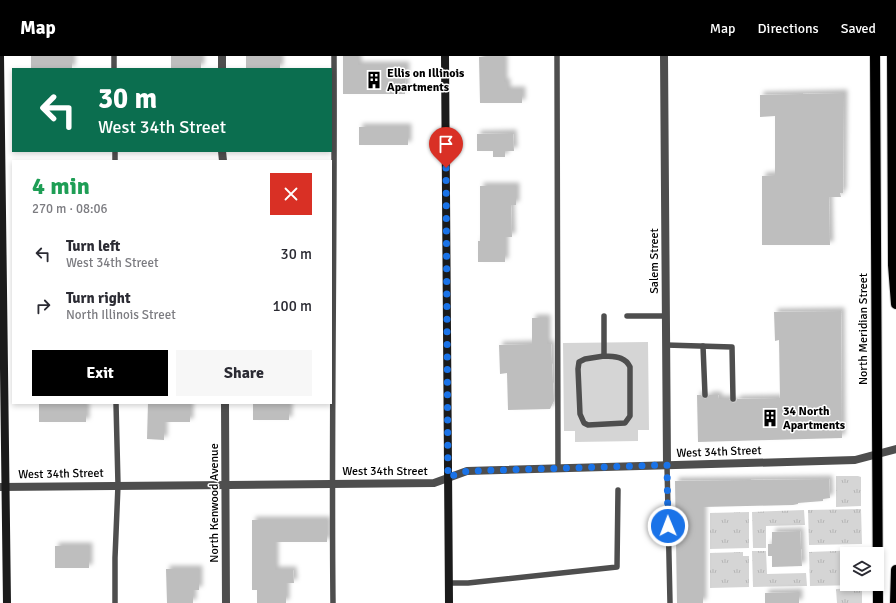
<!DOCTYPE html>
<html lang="en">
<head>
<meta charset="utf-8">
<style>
	:root { --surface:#fff; --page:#f7f7f7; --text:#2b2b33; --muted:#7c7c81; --accent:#000 }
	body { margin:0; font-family:Signika,sans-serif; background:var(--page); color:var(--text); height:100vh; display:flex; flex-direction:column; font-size:15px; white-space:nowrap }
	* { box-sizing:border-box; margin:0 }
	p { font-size:13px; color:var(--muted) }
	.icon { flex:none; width:22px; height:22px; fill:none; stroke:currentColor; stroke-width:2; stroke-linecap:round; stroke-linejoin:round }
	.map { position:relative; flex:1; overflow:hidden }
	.side { position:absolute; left:12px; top:104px; width:320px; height:244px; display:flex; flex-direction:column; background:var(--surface); border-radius:0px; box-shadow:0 2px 6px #0003 }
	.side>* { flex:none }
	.guide { position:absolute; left:12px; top:12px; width:320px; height:84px; border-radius:0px; box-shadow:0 2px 6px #0003; background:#0b6e4f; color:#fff; overflow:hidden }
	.buttons { position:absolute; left:840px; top:491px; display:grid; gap:8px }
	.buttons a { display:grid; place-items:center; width:44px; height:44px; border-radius:0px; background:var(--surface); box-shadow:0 2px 6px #0003; font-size:20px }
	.pin { position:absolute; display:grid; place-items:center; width:34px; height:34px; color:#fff; margin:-41px -17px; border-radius:50% 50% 50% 0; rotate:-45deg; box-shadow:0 0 4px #0007 }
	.pin .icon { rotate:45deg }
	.me { position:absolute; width:44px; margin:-22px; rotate:359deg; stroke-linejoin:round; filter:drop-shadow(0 0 3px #0008) }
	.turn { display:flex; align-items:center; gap:14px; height:84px; padding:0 20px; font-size:18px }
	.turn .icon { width:52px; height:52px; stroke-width:2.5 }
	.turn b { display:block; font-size:28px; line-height:34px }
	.round { display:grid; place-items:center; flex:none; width:42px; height:42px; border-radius:0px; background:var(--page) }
	.overview { display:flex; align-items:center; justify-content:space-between; height:68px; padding:0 20px }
	h1 { font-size:24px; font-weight:800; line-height:30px; color:#1e9e55 }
	.primary-button { display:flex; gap:8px; margin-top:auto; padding:8px 20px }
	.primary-button a { flex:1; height:46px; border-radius:0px; background:var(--accent); color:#fff; font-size:16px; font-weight:800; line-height:46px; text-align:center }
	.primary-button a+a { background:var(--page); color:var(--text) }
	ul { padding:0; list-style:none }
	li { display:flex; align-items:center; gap:12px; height:52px; padding:0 20px }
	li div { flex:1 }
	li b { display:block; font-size:15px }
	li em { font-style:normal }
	header { display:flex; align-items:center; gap:24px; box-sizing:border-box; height:56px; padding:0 20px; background:var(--accent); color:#fff }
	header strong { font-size:19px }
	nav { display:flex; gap:22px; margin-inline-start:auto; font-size:14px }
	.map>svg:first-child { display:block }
	.grass { fill:url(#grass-tufts) }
	.garden { fill:#d5d5d5 }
	.building { fill:#bebebe; filter:url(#shadow) }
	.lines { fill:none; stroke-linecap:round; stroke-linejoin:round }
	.primary-casing { stroke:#dbdbdb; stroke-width:12 }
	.service { stroke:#4e4e4e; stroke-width:5.5 }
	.minor { stroke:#4e4e4e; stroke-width:8 }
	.tertiary { stroke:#4e4e4e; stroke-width:8 }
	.secondary { stroke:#1b1b1b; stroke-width:8 }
	.primary { stroke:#000; stroke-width:10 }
	.route { stroke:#1a73e8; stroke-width:7; stroke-dasharray:0 12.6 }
	.labels { text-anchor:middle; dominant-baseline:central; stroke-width:3; stroke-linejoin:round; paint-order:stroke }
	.poi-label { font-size:12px; font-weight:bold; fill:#000; stroke:#fff; text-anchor:start }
	.street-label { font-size:12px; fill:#000; stroke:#fff }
</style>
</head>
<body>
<header>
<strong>Map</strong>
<nav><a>Map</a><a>Directions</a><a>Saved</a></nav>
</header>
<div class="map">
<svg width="896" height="547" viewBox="0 0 896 547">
	<defs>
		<pattern id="grass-tufts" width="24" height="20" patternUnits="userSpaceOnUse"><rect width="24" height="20" fill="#d5d5d5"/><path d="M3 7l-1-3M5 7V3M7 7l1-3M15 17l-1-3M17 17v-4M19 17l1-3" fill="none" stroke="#b5b5b5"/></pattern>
		<filter id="shadow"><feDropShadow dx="3.5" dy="-3.5" stdDeviation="2" flood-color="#0004"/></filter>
	</defs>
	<rect width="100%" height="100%" fill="#fff"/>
	<!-- grass -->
	<g class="grass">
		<path d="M836 420H858L861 421V450L836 451Z"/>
		<path d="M861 453 862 488 809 489 808 454Z"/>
		<path d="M804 454 805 469 766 470V492H753L752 456Z"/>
		<path d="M749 456V492L710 493V457Z"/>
		<path d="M862 494V498H847V528L862 529 810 530 809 496Z"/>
		<path d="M752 495H766L767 518 806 517 807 530 753 531Z"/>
		<path d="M743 496V500H749V531L710 532V497Z"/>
		<path d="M862 532V547H837L836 533Z"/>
	</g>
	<!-- garden -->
	<path class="garden" d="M648 286 649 374H638V385L575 386V375H564L563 287Z"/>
	<!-- building -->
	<g class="building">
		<rect x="31" y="0" width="41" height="13"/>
		<rect x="171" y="0" width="30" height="12"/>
		<rect x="246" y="0" width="34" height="13"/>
		<path d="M343 0H358V9H406L405 38H343Z"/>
		<path d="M479 1H504V26H507V34H522V47H480Z"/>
		<path d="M844 37 843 137H840L841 141H829L830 189H762V120L775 119V60L760 61V39Z"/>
		<rect x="359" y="71" width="49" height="18"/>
		<path d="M513 77 514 95H505V101H493V95H477V78Z"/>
		<path d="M480 130H516V149H511L512 181H505V206H478V185H480Z"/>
		<path d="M841 255 842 382 698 386 697 339H701L705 343 709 339H718L719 343H729L733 347 736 346 737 343 780 342 779 284 775 285 774 256Z"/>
		<path d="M532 262H547V288H551L554 345 550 353 508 354 507 317 500 318 499 289 532 288Z"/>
		<path d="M39 347H83V349H86V366H39Z"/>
		<path d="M148 347H190V366H164V384L147 383Z"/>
		<rect x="253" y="347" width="36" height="17"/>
		<path d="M829 423 830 442 823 443V445L798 447V448L793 449 703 451V547H677L675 425Z"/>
		<path d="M252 464H327V486H275V514H293L294 527H286V547H257V534H252Z"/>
		<path d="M800 475 802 510 772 511V500H768V488H772V476Z"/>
		<rect x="55" y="490" width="34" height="22"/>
		<path d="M166 513H199V534H193V547H167Z"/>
		<path d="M799 536V547H765V537Z"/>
	</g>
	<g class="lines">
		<!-- primary casing -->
		<g class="primary-casing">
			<g id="primary">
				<path d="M875 0 878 547"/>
				<path d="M892 0 893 209 896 248"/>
				<path d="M895 547 896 514"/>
			</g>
		</g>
		<!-- service -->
		<g class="service">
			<path d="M114 0V13"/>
			<path d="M557 0 558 412"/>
			<path d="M115 95V105"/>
			<path d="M627 260H666"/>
			<path d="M666 289 732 291 733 343"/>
			<path d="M703 290 705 339"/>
			<path d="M604 300C615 301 625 300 630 311V360L625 367 588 369 584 367 580 358 578 313 579 306 585 303Z"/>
			<path d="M604 300V260"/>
			<path d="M667 409 670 547"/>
			<path d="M449 527H468L617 511 618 434"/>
			<path d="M115 547V502L118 429 116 347"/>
			<path d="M333 547C331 365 335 182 334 0"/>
		</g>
		<!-- minor -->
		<g class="minor">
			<path d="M222 0V13"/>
			<path d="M664 0 667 409"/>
			<path d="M222 95 223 105"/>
			<path d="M225 347 226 547"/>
		</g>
		<!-- tertiary -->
		<path class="tertiary" d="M0 431 434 427 467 415 855 404 896 393"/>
		<!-- secondary -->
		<g class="secondary">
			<path d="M0 0 7 547"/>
			<path d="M445 0 449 547"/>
		</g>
		<!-- primary -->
		<use href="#primary" class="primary"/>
	</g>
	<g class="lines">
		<!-- route -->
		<path class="route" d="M446 112 448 421 467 415 667 409 668 470"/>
	</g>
	<!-- icons -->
	<defs>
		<g id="building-bare" transform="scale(1.38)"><path d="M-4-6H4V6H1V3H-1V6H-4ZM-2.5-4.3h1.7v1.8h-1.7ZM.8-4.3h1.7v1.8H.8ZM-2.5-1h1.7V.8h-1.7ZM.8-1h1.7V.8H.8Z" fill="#000" stroke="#fff" stroke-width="2.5" paint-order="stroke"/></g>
	</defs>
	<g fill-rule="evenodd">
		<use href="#building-bare" x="374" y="24"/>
		<use href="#building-bare" x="770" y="362"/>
	</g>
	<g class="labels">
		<!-- poi labels -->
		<g class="poi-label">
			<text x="387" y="17">Ellis on Illinois<tspan x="387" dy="14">Apartments</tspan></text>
			<text x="783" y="355">34 North<tspan x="783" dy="14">Apartments</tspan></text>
		</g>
		<!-- street labels -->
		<g class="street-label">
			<text transform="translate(654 205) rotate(-90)">Salem Street</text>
			<text transform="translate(863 273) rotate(-90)">North Meridian Street</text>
			<text transform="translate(719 396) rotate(-2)">West 34th Street</text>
			<text x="385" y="415">West 34th Street</text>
			<text transform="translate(61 418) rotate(-1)">West 34th Street</text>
			<text transform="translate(214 447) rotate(-90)">North Kenwood Avenue</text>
		</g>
	</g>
</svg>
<div class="buttons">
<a><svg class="icon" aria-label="layers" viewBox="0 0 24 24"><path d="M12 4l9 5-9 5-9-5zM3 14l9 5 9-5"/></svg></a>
</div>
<div class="pin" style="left:446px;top:112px;background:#d93025"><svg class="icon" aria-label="arrive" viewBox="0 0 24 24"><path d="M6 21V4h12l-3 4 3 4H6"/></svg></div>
<svg class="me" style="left:668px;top:470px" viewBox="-20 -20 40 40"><circle r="17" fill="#1a73e8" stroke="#fff" stroke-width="3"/><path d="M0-11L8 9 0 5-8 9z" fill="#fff"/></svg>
<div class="guide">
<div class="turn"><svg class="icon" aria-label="left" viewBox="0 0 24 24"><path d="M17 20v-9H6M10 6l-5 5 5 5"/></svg><div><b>30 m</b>West 34th Street</div></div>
</div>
<section class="side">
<div class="overview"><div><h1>4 min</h1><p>270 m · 08:06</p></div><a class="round" style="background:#d93025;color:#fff"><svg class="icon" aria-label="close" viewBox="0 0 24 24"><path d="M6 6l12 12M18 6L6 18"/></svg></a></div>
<ul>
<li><svg class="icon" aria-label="left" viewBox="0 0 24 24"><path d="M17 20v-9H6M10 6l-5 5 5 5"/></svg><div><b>Turn left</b><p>West 34th Street</p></div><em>30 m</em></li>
<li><svg class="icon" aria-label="right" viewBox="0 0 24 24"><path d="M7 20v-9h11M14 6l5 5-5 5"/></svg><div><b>Turn right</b><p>North Illinois Street</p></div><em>100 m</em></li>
</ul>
<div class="primary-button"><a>Exit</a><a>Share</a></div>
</section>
</div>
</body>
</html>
